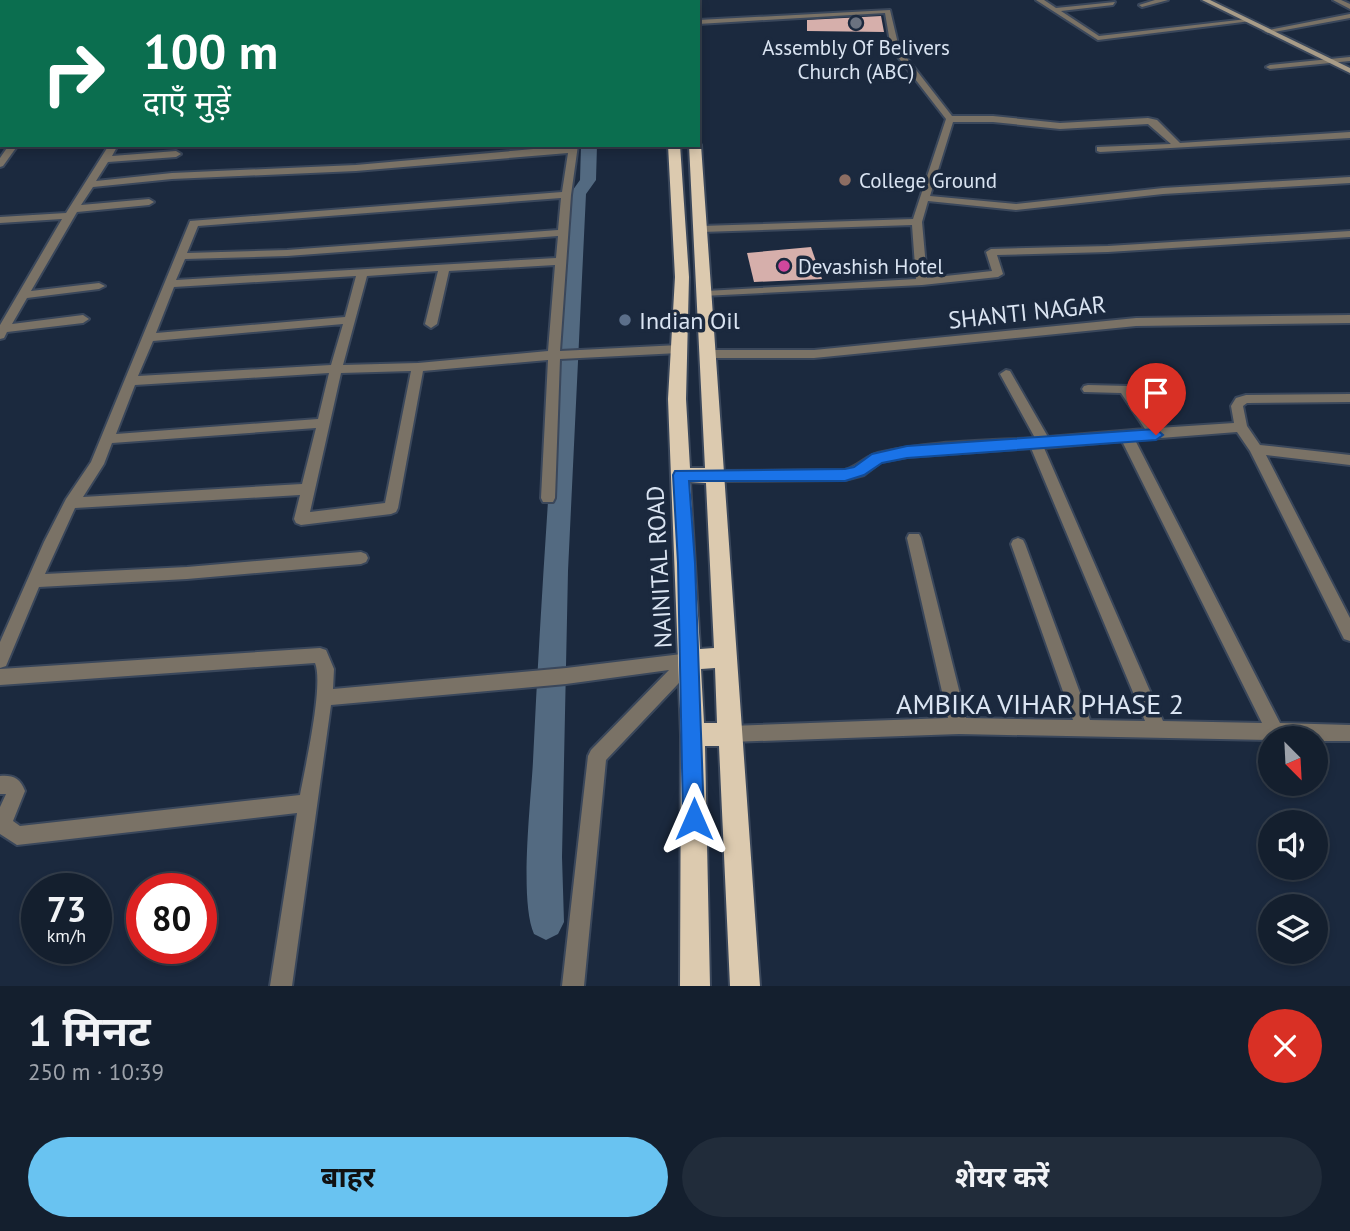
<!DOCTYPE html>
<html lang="hi">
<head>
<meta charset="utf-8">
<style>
	:root { --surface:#141f2e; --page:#212c3a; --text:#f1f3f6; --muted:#9da2aa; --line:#333d4a; --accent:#69c3f1 }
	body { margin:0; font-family:"PT Sans","Noto Sans Devanagari",sans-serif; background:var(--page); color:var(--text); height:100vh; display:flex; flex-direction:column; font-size:26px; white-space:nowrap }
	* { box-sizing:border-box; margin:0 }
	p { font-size:23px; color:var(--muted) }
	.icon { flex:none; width:38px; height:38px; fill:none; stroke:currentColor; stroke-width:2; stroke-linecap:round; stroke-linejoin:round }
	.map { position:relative; height:986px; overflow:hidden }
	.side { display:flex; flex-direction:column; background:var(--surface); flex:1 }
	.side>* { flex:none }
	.hud { position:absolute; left:0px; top:0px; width:700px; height:147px; box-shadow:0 4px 10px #0003,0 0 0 2px var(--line); background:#0b6e4f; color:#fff; overflow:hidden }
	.needle { width:46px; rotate:156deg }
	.controls { position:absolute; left:1258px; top:726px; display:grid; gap:14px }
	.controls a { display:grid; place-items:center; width:70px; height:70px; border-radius:50%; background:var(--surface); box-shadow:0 4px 10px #0003,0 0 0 2px var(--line); font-size:35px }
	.speed { position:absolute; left:21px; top:873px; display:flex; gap:14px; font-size:35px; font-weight:700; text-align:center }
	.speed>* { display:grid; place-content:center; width:91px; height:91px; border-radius:50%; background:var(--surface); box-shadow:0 4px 10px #0003,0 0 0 2px var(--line); line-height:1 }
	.speed small { font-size:18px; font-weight:400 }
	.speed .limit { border:10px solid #d22; background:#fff; color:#111 }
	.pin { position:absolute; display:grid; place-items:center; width:60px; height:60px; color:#fff; margin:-72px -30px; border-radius:50% 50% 50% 0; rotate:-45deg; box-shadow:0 0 7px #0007 }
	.pin .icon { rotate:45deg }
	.me { position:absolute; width:77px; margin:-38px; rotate:0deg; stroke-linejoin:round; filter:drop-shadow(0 0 5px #0008) }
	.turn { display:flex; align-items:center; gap:24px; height:147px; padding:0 28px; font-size:32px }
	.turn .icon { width:91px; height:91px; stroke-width:2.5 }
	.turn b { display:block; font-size:49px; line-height:60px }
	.round { display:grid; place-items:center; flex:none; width:74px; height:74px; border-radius:37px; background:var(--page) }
	.summary { display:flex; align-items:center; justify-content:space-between; height:119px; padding:0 28px }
	h1 { font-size:42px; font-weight:700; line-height:52px }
	.action { display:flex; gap:14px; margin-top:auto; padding:14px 28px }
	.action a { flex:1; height:80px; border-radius:42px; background:var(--accent); color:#111; font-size:28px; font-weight:700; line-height:80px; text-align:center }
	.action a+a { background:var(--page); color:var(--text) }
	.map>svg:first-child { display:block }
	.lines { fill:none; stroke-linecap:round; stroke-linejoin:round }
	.canal { fill:#536a81; fill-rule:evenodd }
	.building { fill:#d6afab }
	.minor-casing { stroke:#3a475b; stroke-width:4 }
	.secondary-casing { stroke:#3a475b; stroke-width:4 }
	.trunk-casing { stroke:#3a475b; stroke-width:4 }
	.minor { fill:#7a7266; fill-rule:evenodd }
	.secondary { fill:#a89c88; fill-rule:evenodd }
	.trunk { fill:#dccaaf; fill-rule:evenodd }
	.route { fill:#1a73e8; stroke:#114b97; stroke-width:2 }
	.worship-dot { fill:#6b7280; stroke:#1b293e; stroke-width:2.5 }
	.education-dot { fill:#8d6e63; stroke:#1b293e; stroke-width:2.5 }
	.hotel-dot { fill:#d1479c; stroke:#1b293e; stroke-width:2.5 }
	.service-dot { fill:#5c6f8a; stroke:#1b293e; stroke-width:2.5 }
	.labels { text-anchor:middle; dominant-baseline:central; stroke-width:7; stroke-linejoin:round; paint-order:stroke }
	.far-poi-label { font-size:21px; fill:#dae4f2; stroke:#1b293e; text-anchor:start }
	.street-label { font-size:24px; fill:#dae4f2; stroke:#1b293e }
	.poi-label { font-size:24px; fill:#dae4f2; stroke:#1b293e; text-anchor:start }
	.near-street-label { font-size:28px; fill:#dae4f2; stroke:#1b293e }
</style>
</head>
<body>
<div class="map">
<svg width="1350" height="986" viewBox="0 0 1350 986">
	<rect width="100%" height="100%" fill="#1b293e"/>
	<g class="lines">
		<!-- canal -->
		<g class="canal">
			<path d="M574 0H586L587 2H575Z"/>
			<path d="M581 145H597L596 180 586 194 568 571 562 857 564 922 558 934 546 940 534 934C519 900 531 801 533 761 542 571 556 383 570 194L580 180Z"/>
		</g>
	</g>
	<!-- building -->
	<g class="building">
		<path d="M881 16 884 32 807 31V20Z"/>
		<path d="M811 247 822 279 754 282 747 253Z"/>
	</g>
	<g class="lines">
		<!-- minor casing -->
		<g class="minor-casing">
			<g id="minor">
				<path d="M0 0H9L0 3Z"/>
				<path d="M202 0H241L199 2Z"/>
				<rect x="359" y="0" width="6" height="2"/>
				<path d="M500 0H518L497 2Z"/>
				<path d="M558 0H564L565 2H558Z"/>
				<path d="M1036 0H1044L1056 8 1115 2 1113 5 1061 11 1099 36 1247 19 1251 21 1098 40Z"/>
				<path d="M1155 0H1168L1142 7 1139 5Z"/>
				<path d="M1333 0H1341L1350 4V9Z"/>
				<path d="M890 10 899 48 952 116H993L1060 123 1148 118 1157 120 1180 143 1350 132V138L1100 152 1097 151V147L1171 144 1148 124 1060 129 993 122H953L930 196 1016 204 1163 188 1350 177V183L1163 194 1016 210 928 201 922 222 927 278 992 271 986 252 991 249 1108 246 1350 231V237L1108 252 997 255 1003 274 998 277 922 285 702 296 700 294 706 291 916 279 912 225 701 232 696 229 701 226 913 219 946 119 891 48 885 13 698 24V20Z"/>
				<path d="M1350 14V18L1268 33 1264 31Z"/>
				<rect x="0" y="21" width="2" height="4"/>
				<path d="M1350 57V61L1270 69 1266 67 1270 65Z"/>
				<rect x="0" y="92" width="2" height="4"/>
				<path d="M9 145H18L3 166 0 167V158Z"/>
				<path d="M109 145H118L112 156 176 151 181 154 176 157 108 162 96 181 172 173 356 165 578 145 571 195 560 351 679 345 685 349 679 353 560 359 555 498 553 502H543L541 498 548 360 423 371 398 508 396 512 391 514 301 525 296 523 294 519 300 495 75 508 45 574 187 567 361 552 366 554 368 558 366 562 361 564 187 579 39 587 6 666 0 668V642L44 542 66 499 91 462 190 221 562 192 568 153 356 171 172 179 93 187 81 205 149 199 154 202 149 205 77 212 31 291 99 283 105 286 99 289 27 298 12 324 83 315 89 319 83 323 7 332 4 338 0 339V325L62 219 0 223V217L66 213ZM561 198 558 230 287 250 187 253 198 226ZM558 236 556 258 176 280 185 259 287 256ZM555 265 548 351 418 363 343 365 367 276 438 271 425 324 431 328 437 324 449 271ZM356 276 345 317 156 333 174 287ZM343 324 331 365 138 376 153 341ZM411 371 385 503 310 512 341 373ZM329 373 318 419 116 434 135 385ZM316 428 302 484 83 497 104 464 112 443Z"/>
				<path d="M1350 315V323L1136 326 814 358H708L702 354 708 350H814L1136 318Z"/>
				<path d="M1006 370 1010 371 1048 437 1145 429 1121 393 1084 392 1082 389 1084 386 1088 385 1129 386 1158 428 1234 423 1231 406 1236 398 1246 395 1350 394V402L1247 403 1243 406 1247 426 1260 445 1350 455V465L1266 455 1350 618V641L1344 639 1250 451 1237 432 1135 440 1280 723 1350 725V741H1316V738L1270 740 959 734 730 742 724 740 721 734 724 728 730 726 948 718 907 538 909 534H919L921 538 966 718 1073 720 1011 544 1013 540 1018 538 1023 540 1025 544 1090 720 1145 721 1031 448 907 457 881 462 864 475 845 480 716 481 709 476 716 471 845 470C858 466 866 456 878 453 929 441 984 441 1035 438L1000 374ZM1122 441 1262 723 1163 721 1044 448Z"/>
				<path d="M320 648 326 650 334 669 333 689 566 668 690 653 696 655 698 660 696 665 606 760 584 986H562L588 756 591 750 669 670 566 684 331 705 292 986H270L297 813 17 845 0 834V807L6 794H0V776C13 775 20 778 25 791L13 821 20 826 300 795C305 768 324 684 315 663L0 685V669Z"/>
			</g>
		</g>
		<!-- secondary casing -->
		<g class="secondary-casing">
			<path id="secondary" d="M1202 0H1210L1350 68V73Z"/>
		</g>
		<!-- trunk casing -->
		<g class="trunk-casing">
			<g id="trunk">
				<path d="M614 0H624L625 2H615Z"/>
				<path d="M631 0H641L642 2H632Z"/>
				<path d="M698 142 701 145 760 986H730L719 746H705L710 986H680L681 735 668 399 675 277 668 145H680L689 277 686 399 690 468H705L689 145H698ZM690 482 706 483 714 648 700 649ZM715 668 717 723H704L701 669Z"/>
			</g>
		</g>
		<!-- minor -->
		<use href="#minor" class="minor"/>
		<!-- secondary -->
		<use href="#secondary" class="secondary"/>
		<!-- trunk -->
		<use href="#trunk" class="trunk"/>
	</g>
	<!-- route -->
	<path class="route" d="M1156 429 1163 435 1156 440 907 458 882 463 864 475 845 481H689L695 563 704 819 701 826 694 829 686 826 683 819 678 563 673 475 675 471 845 469 854 467 872 454 907 446Z"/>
	<!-- markers -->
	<circle class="worship-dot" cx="856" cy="23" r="7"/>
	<circle class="education-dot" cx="845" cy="180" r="7"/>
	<circle class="hotel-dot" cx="784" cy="266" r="7"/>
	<circle class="service-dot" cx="625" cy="320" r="7"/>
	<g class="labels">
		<!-- far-poi labels -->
		<g class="far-poi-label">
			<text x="856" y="47" text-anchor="middle">Assembly Of Belivers<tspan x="856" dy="24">Church (ABC)</tspan></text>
			<text x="859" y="180">College Ground</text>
			<text x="798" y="266">Devashish Hotel</text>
		</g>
		<!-- street labels -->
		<g class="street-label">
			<text transform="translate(1027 312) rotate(-6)">SHANTI NAGAR</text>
			<text transform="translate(659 567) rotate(-93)">NAINITAL ROAD</text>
		</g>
		<!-- poi labels -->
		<g class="poi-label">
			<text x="639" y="320">Indian Oil</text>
		</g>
		<!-- near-street labels -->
		<g class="near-street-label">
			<text x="1040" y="703">AMBIKA VIHAR PHASE 2</text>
		</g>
	</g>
</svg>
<div class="controls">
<a><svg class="needle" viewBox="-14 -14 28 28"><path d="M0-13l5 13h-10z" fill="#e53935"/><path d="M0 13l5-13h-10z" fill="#9da2aa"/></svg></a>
<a><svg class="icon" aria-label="sound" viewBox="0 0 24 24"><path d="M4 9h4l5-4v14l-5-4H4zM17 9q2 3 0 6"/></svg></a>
<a><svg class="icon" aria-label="layers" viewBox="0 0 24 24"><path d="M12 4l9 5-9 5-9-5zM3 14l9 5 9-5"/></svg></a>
</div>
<div class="speed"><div>73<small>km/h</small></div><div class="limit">80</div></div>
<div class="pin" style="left:1156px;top:435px;background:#d93025"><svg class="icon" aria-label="arrive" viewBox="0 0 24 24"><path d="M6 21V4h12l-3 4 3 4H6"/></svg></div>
<svg class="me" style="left:694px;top:819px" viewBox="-20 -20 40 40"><path d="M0-17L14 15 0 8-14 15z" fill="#1a73e8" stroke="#fff" stroke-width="4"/></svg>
<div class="hud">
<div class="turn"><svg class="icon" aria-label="right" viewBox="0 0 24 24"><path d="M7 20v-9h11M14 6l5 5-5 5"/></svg><div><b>100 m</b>दाएँ मुड़ें</div></div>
</div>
</div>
<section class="side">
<div class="summary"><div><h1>1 मिनट</h1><p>250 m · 10:39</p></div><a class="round" style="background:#d93025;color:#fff"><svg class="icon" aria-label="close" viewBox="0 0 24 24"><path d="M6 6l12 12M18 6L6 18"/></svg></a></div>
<div class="action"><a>बाहर</a><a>शेयर करें</a></div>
</section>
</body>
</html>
